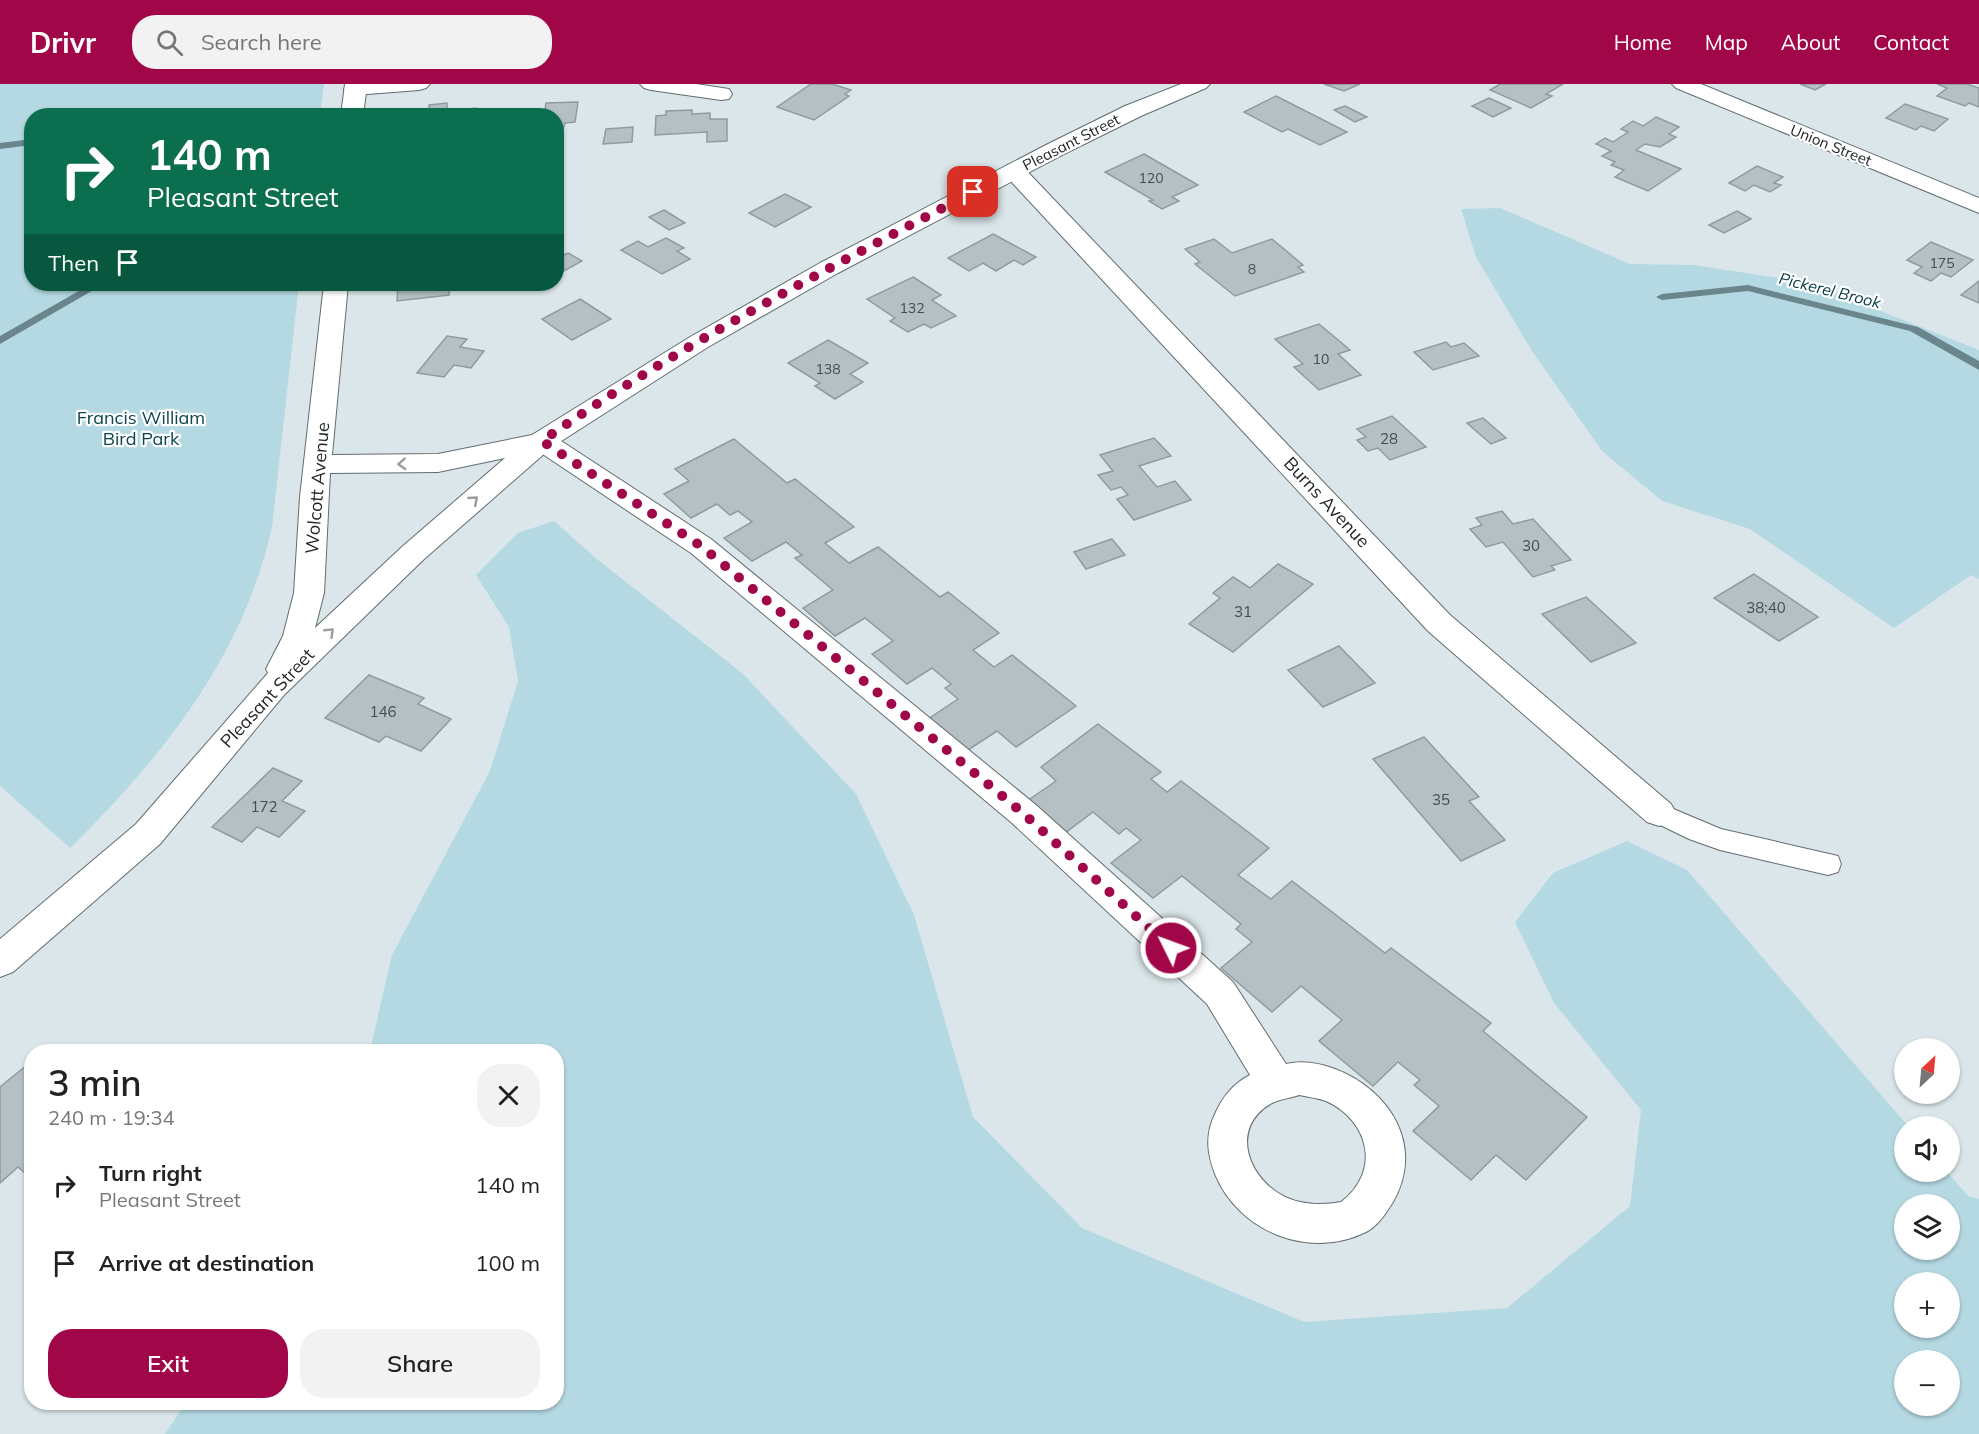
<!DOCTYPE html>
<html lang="en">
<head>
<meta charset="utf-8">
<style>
	:root { --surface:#fff; --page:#f2f2f2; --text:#222; --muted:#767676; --accent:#a10748 }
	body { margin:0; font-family:Mulish,sans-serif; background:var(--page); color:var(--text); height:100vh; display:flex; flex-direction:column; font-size:22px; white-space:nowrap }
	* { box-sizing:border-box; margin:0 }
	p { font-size:20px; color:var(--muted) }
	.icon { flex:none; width:33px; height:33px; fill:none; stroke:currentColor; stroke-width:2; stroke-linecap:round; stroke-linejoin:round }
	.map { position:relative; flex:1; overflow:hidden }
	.panel { position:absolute; left:24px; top:960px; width:540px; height:366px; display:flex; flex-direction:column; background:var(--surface); border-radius:24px; box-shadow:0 2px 4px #0004 }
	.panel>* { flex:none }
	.guide { position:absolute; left:24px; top:24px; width:540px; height:183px; border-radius:24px; box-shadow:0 2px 4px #0004; background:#0b6e4f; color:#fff; overflow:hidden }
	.needle { width:39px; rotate:26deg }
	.fabs { position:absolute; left:1894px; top:954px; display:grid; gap:12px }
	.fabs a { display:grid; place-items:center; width:66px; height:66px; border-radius:50%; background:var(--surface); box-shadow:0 2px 4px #0004; font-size:30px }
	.pin { position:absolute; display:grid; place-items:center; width:51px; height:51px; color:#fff; margin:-26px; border-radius:12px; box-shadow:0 3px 9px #0006 }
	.me { position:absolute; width:66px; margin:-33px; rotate:312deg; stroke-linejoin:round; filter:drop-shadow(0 0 4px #0008) }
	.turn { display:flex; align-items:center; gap:21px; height:126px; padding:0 24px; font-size:27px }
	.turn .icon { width:78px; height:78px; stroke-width:2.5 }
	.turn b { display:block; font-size:42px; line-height:51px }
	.then { display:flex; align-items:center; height:57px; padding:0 24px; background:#0003; gap:12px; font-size:22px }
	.round { display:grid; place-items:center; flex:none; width:63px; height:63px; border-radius:24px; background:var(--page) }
	.headline { display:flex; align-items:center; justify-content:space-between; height:102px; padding:0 24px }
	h1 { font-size:36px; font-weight:600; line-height:45px }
	.primary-button { display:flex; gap:12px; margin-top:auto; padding:12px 24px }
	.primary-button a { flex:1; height:69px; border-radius:24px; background:var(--accent); color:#fff; font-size:24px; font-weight:600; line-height:69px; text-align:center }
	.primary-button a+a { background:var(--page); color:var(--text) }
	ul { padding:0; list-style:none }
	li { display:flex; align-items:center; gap:18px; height:78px; padding:0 24px }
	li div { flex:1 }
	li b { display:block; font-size:22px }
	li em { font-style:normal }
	header { display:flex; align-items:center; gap:36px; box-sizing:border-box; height:84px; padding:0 30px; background:var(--accent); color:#fff }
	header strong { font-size:28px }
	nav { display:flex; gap:33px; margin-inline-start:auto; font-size:21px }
	.search { width:420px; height:54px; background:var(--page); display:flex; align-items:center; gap:15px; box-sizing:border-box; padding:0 21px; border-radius:24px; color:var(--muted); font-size:22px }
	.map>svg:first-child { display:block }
	.green { fill:#b5d9e3; fill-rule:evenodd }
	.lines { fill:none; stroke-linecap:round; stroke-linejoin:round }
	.stream { fill:#6b858c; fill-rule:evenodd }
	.building { fill:#b4c0c3; stroke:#909b9e; stroke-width:1.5 }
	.service-casing { stroke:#616c6f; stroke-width:2 }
	.minor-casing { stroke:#616c6f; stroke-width:2 }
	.tertiary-casing { stroke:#616c6f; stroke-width:2 }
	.secondary-casing { stroke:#616c6f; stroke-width:2 }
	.service { fill:#fff; fill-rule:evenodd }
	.minor { fill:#fff; fill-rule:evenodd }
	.tertiary { fill:#fff; fill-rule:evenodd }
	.secondary { fill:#fff; fill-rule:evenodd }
	.oneway { stroke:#9b9d9d }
	.route { stroke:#a10748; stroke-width:10; stroke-dasharray:0 18 }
	.labels { text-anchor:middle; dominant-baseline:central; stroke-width:4.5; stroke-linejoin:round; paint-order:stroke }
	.far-number-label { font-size:14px; fill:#454c4d }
	.far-street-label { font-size:15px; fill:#202526; stroke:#fff }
	.number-label { font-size:15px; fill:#454c4d }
	.far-water-label { font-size:16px; font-style:italic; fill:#003843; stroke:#fff }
	.park-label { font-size:18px; fill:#0d434e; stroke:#fff }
	.street-label { font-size:18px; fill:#202526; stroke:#fff }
</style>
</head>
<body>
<header>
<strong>Drivr</strong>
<div class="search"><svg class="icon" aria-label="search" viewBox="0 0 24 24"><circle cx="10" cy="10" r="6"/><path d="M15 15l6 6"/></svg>Search here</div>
<nav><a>Home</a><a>Map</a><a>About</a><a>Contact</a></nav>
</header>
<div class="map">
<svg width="1979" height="1350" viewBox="0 0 1979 1350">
	<rect width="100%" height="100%" fill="#dae6e9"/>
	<!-- green -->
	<g class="green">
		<path d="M0 0H324L320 31 32 32V200H299L272 443C244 571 162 674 70 764L0 702Z"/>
		<path d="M1500 124 1630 180 1694 181 1810 199 1979 266V495L1971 491 1894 544 1750 445 1662 417 1602 367 1532 267 1476 173 1461 125Z"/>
		<path d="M554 437 598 476 742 589 856 710 914 831 973 1033 1082 1144 1304 1238 1507 1224 1630 1122 1641 1026 1554 919 1515 838 1553 789 1627 757 1687 786 1908 1042H1905V1088H1947L1968 1112 1979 1115V1350H165L186 1319 556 1318V968L370 967 392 871 490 687 518 597 509 543 476 491 518 449ZM1905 1120H1950V1166H1905ZM1905 1198H1950V1244H1905ZM1905 1276H1950V1322H1905Z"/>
	</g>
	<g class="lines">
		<!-- stream -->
		<g class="stream">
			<path d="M32 55V61L0 65V59Z"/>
			<path d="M91 200H104L0 260V252Z"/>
			<path d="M1748 201 1918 243 1979 277V286L1910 247 1748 207 1662 216 1656 213 1662 210Z"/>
		</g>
	</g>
	<!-- building -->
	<g class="building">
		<path d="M811 0H832L851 6 845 10 849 12 814 36 777 23Z"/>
		<path d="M1324 0H1360L1344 7Z"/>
		<path d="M1500 0H1563L1546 10 1552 12 1531 24 1490 6Z"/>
		<path d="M1800 0H1826L1815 6Z"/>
		<path d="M1937 0H1967L1979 4V23L1969 19 1965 22 1937 12 1947 4Z"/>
		<path d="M1276 12 1347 48 1320 61 1288 45 1282 48 1244 28Z"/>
		<path d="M1489 14 1511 24 1493 33 1472 22Z"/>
		<path d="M578 18 575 38 565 39 563 45H556V32H544L546 19Z"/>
		<path d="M447 19V27L476 24V32H415L430 29 429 21Z"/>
		<path d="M1905 20 1948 35 1934 47 1921 42 1916 46 1886 34Z"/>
		<path d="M1345 22 1367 33 1355 38 1334 26Z"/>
		<path d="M692 26V30L710 29V35H727V57L707 58V48L655 51 656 32 666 31V27Z"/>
		<path d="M1656 33 1679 43 1669 50 1676 53 1660 63 1645 60 1636 66 1681 85 1648 107 1615 93 1624 86 1611 81 1615 78 1602 72 1611 67 1596 60 1605 54 1613 58 1628 48 1621 45 1633 37 1643 42Z"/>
		<path d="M633 43 632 58 603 60 606 45Z"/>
		<path d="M1144 70 1198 101 1172 113 1179 117 1162 125 1149 117 1153 116 1105 88Z"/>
		<path d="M1757 82 1783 93 1774 99 1781 101 1770 108 1754 101 1745 107 1729 99Z"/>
		<path d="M785 110 811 123 775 143 749 129Z"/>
		<path d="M664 126 685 139 669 146 649 133Z"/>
		<path d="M1737 127 1751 135 1724 149 1709 141Z"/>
		<path d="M993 150 1036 173 1023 181 1014 176 996 187 983 179 969 187 948 174Z"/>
		<path d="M666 154 684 164 677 167 690 175 662 190 621 166 638 157 648 163Z"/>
		<path d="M1214 155 1232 169 1272 155 1303 181 1298 183 1304 188 1235 212 1195 180 1200 178 1185 165Z"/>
		<path d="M1931 158 1973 176 1951 193 1941 189 1931 197 1914 189 1922 183 1907 176Z"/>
		<path d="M568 169 582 177 562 188 556 185V175Z"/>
		<path d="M913 193 941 211 932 216 956 232 931 244 924 240 908 248 890 237 895 234 867 215Z"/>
		<path d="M1979 198V219L1961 211 1979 197Z"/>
		<path d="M398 200H449V211L397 217Z"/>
		<path d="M478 200H520L492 203 491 200Z"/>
		<path d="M580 215 611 235 572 256 542 235Z"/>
		<path d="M1319 240 1350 266 1338 270 1361 291 1319 306 1294 283 1303 280 1275 255Z"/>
		<path d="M447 252 467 255 460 263 484 267 471 284 454 281 444 293 417 289Z"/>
		<path d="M828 256 868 279 850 290 863 298 835 315 815 302 820 299 788 279Z"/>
		<path d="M1446 258 1451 263 1464 259 1479 272 1433 286 1414 268Z"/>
		<path d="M1392 332 1426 363 1390 376 1378 364 1368 367 1357 356 1366 353 1357 345Z"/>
		<path d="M1483 334 1506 354 1491 360 1467 339Z"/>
		<path d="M1154 354 1171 372 1139 382 1157 403 1175 397 1191 416 1134 436 1117 415 1128 411 1121 403 1111 406 1098 391 1113 387 1100 371Z"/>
		<path d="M734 355 787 399 795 395 854 443 825 459 849 479 878 463 940 513 948 508 999 549 973 566 994 583 1012 571 1076 622 1016 663 997 647 965 668 928 635 958 615 945 604 951 600 932 584 907 600 872 570 893 557 865 534 835 552 803 524 833 506 795 474 802 471 786 458 752 477 724 454 752 438 738 427 730 431 717 420 691 434 664 410 689 397 675 385Z"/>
		<path d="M1502 427 1513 440 1533 435 1571 476 1551 482 1555 486 1533 493 1503 458 1486 463 1470 445 1482 441 1476 434Z"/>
		<path d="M1112 455 1125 471 1086 485 1074 468Z"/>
		<path d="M1278 480 1313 500 1233 568 1189 540 1220 514 1213 509 1233 493 1250 504Z"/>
		<path d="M1754 490 1818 533 1779 557 1714 514Z"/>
		<path d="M1586 513 1636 559 1591 578 1542 530Z"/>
		<path d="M1339 562 1375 599 1323 623 1288 586Z"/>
		<path d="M369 591 424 614 418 620 451 635 421 667 386 652 379 658 325 634Z"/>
		<path d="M1098 640 1161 688 1151 695 1167 708 1181 697 1269 764 1238 791 1271 815 1292 797 1385 869 1391 864 1491 939 1483 947 1587 1033 1526 1096 1496 1071 1471 1096 1413 1047 1439 1022 1414 1001 1420 996 1398 978 1373 1002 1319 957 1342 936 1301 902 1272 928 1221 884 1252 858 1236 845 1241 840 1182 792 1153 814 1111 779 1141 756 1126 744 1119 750 1093 728 1065 749 1027 717 1056 697 1041 683Z"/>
		<path d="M1424 653 1479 713 1469 717 1505 756 1461 777 1373 675Z"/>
		<path d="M273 684 302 697 282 717 305 727 279 753 257 743 242 758 212 743Z"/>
		<path d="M32 977V1095L18 1083 0 1099V1003Z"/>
	</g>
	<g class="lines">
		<!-- service casing -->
		<g class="service-casing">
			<path id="service" d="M1659 719 1721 745 1838 772 1841 780 1838 788 1828 791 1720 766 1689 755 1650 736 1646 729 1650 722Z"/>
		</g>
		<!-- minor casing -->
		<g class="minor-casing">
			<g id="minor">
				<path d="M350 0H430L426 4 419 6 355 11 348 9 344 5Z"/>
				<path d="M640 0H696L729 5 732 10 729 15 721 16 651 6 644 4Z"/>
				<path d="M1014 80 1022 82 1450 531 1671 720 1676 729 1671 738 1659 742 1647 738 1428 547 1006 92 1003 87 1006 82Z"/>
				<path d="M542 348 552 351 711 455 1036 721 1233 898 1286 980C1303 976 1319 979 1335 985 1390 1006 1425 1062 1393 1118 1386 1129 1378 1142 1366 1148 1309 1176 1239 1148 1215 1090 1207 1069 1205 1051 1215 1030 1223 1012 1233 1000 1250 991L1207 920 1012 739 691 469 532 363 528 357 532 351ZM1299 1011C1308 1013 1318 1014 1326 1017 1370 1037 1381 1088 1341 1118 1325 1121 1305 1121 1290 1115 1249 1099 1227 1044 1272 1019 1280 1015 1291 1014 1299 1011Z"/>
			</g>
		</g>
		<!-- tertiary casing -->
		<g class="tertiary-casing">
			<g id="tertiary">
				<path d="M345 0H367L363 32H341Z"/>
				<path d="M1181 0H1210L1206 4 1141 32 1062 71 838 189 708 263 552 363 423 476 284 611 160 760 13 888 0 893V855L136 740 268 589 266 585 283 552 294 509 300 413 324 200H348L332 371 438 370 532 351 690 253 820 179 1046 61 1125 22ZM505 374 403 462 315 544 324 509 330 389 438 388Z"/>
			</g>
		</g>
		<!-- secondary casing -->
		<g class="secondary-casing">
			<path id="secondary" d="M1672 0H1701L1979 114V129L1676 4Z"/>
		</g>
		<!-- service -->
		<use href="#service" class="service"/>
		<!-- minor -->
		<use href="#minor" class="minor"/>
		<!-- tertiary -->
		<use href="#tertiary" class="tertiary"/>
		<!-- secondary -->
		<use href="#secondary" class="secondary"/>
	</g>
	<!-- one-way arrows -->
	<defs><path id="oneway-chevron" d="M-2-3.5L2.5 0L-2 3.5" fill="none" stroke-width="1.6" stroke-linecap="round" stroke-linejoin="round" transform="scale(1.5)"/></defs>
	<g class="oneway">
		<use href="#oneway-chevron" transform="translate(402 380) rotate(177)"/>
		<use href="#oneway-chevron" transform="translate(474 416) rotate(-41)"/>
		<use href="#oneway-chevron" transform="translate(330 548) rotate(-44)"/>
	</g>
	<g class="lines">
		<!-- route -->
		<path class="route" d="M973 108C827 185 678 262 542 357L701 462 1024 730 1171 864"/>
	</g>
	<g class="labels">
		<!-- far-number labels -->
		<g class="far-number-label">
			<text x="1151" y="94">120</text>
			<text x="1942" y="179">175</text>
			<text x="1252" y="185">8</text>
			<text x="912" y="224">132</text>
			<text x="1321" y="275">10</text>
			<text x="828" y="285">138</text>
		</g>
		<!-- far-street labels -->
		<g class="far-street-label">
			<text transform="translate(1071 58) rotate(-27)">Pleasant Street</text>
			<text transform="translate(1831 61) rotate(22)">Union Street</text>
		</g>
		<!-- number labels -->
		<g class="number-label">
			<text x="1389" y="354">28</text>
			<text x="1531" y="461">30</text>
			<text x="1766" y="523">38;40</text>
			<text x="1243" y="527">31</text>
			<text x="383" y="627">146</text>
			<text x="1441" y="715">35</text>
			<text x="264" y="722">172</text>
		</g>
		<!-- far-water labels -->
		<g class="far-water-label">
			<text transform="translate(1830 206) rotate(14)">Pickerel Brook</text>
		</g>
		<!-- park labels -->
		<g class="park-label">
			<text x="141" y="333">Francis William<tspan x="141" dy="21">Bird Park</tspan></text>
		</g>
		<!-- street labels -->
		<g class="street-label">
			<text transform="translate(317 404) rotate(-85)">Wolcott Avenue</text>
			<text transform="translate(1327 418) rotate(47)">Burns Avenue</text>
			<text transform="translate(267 614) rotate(-47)">Pleasant Street</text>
		</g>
	</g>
</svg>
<div class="fabs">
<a><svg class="needle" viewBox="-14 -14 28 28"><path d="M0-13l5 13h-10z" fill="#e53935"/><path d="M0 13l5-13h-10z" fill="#767676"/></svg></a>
<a><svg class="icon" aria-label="sound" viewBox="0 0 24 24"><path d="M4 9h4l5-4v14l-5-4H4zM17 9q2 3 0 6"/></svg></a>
<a><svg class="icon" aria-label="layers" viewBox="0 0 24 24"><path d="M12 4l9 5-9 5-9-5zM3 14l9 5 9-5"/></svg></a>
<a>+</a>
<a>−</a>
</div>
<div class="pin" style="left:973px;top:108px;background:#d93025"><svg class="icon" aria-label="arrive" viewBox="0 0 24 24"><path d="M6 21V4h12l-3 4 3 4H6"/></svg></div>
<svg class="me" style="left:1171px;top:864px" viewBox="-20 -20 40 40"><circle r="17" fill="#a10748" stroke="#fff" stroke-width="3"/><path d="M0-11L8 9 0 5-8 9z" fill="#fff"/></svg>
<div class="guide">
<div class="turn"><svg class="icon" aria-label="right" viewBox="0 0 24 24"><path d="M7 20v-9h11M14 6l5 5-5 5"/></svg><div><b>140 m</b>Pleasant Street</div></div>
<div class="then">Then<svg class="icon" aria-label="arrive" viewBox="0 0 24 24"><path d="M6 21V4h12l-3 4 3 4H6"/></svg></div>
</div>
<section class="panel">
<div class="headline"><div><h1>3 min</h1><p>240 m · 19:34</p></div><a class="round"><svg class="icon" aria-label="close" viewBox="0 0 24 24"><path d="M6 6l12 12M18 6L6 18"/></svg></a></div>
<ul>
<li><svg class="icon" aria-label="right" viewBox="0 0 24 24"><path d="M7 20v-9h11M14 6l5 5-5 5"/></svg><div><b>Turn right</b><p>Pleasant Street</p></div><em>140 m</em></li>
<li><svg class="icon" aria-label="arrive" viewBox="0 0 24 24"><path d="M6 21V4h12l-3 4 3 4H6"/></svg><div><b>Arrive at destination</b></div><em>100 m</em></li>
</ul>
<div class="primary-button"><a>Exit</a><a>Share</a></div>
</section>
</div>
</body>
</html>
